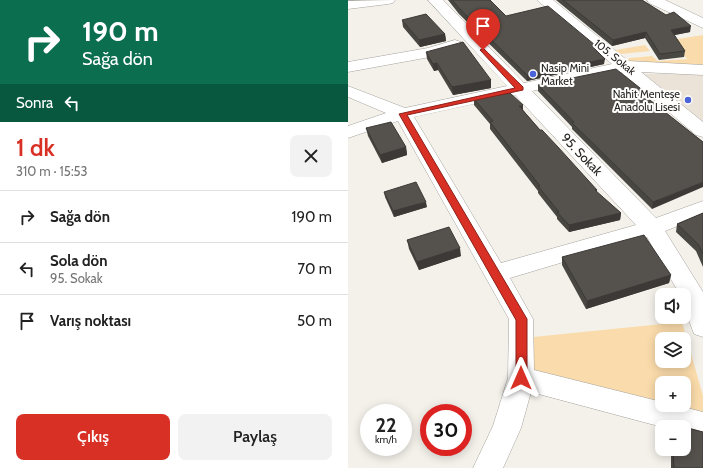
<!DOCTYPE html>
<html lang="tr">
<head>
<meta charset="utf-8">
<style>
	:root { --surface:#fff; --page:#f2f2f2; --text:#222; --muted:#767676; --line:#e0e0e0; --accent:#d93025 }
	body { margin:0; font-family:Cabin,sans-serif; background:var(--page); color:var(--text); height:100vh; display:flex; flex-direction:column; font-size:15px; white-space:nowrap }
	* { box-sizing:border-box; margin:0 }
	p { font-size:13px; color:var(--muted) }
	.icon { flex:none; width:22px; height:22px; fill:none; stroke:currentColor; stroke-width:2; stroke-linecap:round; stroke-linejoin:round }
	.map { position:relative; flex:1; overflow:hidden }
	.sheet { display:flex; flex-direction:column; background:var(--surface); width:348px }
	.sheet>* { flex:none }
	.banner { background:#0b6e4f; color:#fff; overflow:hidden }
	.controls { position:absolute; left:307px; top:288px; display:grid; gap:8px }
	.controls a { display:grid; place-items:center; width:36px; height:36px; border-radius:8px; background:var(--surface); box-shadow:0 2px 10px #0003; font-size:20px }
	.speed { position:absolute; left:12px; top:404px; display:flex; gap:8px; font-size:20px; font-weight:700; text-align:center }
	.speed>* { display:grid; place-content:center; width:52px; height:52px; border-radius:50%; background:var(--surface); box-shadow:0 2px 10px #0003; line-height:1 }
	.speed small { font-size:10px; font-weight:400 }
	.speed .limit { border:6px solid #d22; background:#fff; color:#111 }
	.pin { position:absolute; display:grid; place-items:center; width:34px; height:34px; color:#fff; margin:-41px -17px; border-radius:50% 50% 50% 0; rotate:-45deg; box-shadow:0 0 4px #0007 }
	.pin .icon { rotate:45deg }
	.me { position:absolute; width:44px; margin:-22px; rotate:0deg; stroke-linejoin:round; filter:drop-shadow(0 0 3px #0008) }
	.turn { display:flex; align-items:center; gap:14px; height:84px; padding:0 16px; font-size:18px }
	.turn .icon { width:52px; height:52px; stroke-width:2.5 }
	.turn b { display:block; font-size:28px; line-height:34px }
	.then { display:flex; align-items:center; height:38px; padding:0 16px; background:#0003; gap:8px; font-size:15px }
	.round { display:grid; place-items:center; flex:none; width:42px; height:42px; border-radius:8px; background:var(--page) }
	.headline { display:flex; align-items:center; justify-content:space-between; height:68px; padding:0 16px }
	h1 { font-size:24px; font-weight:600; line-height:30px; color:var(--accent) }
	.cta { display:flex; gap:8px; margin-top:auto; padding:8px 16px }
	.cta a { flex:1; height:46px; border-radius:8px; background:var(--accent); color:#fff; font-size:16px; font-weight:600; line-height:46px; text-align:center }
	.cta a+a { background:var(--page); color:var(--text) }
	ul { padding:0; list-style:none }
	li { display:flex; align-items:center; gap:12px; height:52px; padding:0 16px; border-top:1px solid var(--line) }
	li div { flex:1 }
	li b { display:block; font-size:15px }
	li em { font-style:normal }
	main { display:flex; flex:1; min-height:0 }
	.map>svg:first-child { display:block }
	.built { fill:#ebe3d7 }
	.green { fill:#fadbab; fill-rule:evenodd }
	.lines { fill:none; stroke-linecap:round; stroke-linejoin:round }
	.minor-casing { stroke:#a5a29d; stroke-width:1 }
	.minor { fill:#fff; fill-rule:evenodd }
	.wall { fill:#494742 }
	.shaded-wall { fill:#3c3936 }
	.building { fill:#55524d; stroke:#3c3936 }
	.route { fill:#d93025; stroke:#8d1f18 }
	.poi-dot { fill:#4b63d8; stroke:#fffefd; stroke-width:1.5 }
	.labels { text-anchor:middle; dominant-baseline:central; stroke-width:4; stroke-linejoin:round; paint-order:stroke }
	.far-street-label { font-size:11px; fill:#262422; stroke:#fffefd }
	.far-poi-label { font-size:11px; fill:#262422; stroke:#fffefd; text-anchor:start }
	.street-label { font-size:13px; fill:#262422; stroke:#fffefd }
</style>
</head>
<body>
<main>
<section class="sheet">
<div class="banner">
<div class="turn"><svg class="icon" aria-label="right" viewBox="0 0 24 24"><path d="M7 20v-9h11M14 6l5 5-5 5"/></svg><div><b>190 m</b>Sağa dön</div></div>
<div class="then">Sonra<svg class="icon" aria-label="left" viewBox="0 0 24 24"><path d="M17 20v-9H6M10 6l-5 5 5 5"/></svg></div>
</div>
<div class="headline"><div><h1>1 dk</h1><p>310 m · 15:53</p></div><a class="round"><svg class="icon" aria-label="close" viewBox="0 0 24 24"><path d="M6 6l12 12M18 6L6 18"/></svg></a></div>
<ul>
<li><svg class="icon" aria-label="right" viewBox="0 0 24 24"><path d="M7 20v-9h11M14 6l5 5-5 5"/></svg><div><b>Sağa dön</b></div><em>190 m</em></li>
<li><svg class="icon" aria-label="left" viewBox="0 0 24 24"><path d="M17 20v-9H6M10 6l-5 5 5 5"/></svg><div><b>Sola dön</b><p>95. Sokak</p></div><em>70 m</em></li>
<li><svg class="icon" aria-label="arrive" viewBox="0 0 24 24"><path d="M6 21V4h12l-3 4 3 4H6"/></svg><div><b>Varış noktası</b></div><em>50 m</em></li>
</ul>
<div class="cta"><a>Çıkış</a><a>Paylaş</a></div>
</section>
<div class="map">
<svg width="355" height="468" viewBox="0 0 355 468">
	<rect width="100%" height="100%" fill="#f4f1eb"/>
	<!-- built -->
	<path class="built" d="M293 74H355V126Z"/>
	<!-- green -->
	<g class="green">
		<path d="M355 35V66L277 62 282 58 304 56 310 61 339 59 324 40Z"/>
		<path d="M297 45 302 51 273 54 262 51Z"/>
		<path d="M334 322 355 396V414L318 405H336V383H314V404L183 372 185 337ZM314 339H336V361H314Z"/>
	</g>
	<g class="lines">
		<!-- minor casing -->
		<g class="minor-casing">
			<g id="minor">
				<path d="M47 0 45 3 40 4 0 9V1Z"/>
				<path d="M80 0H95L176 83 264 64 189 0H205L280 61 355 65V75L293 72 355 122V137L348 135 273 72 184 91 308 218 355 201V216L317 231 355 292V337L346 334 336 307V295H332L299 237 162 278 185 319 186 370 314 402V405H327L355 412V438L336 433V427H314L183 392 173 428 155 468H125L145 426 160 378 161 319 50 121 0 138V126L38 113 0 97V86L57 108 159 86ZM167 95 288 225 153 263 66 117Z"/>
				<path d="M299 0H317L355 18V28L301 3Z"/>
				<path d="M107 40 113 42 115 45 113 48 82 57 0 72V62L80 48Z"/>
			</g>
		</g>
		<!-- minor -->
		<use href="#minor" class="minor"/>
	</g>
	<!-- wall -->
	<g class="wall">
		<path d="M100 0H142L158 16 247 45V49L256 64 179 81 111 14Z"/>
		<path d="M208 0H294L342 32 326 35 337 51 336 57 311 60 297 38 264 46Z"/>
		<path d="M54 20 97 34 98 41 72 47 55 27Z"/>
		<path d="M78 52 143 80V88L105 95 90 70 86 71 79 59Z"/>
		<path d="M190 85 296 96 355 142 304 209 224 129V127L190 91Z"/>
		<path d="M126 99 175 110 192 130 249 190V192L273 213 272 220 221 232 209 219V217L190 193V191L142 129V124L126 105Z"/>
		<path d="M18 128 58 147 59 155 34 163 20 136Z"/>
		<path d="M36 192 79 207 46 217 37 197Z"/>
		<path d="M355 213V267L348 251 328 232 329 224Z"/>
		<path d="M59 240 113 256 71 270 61 249Z"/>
		<path d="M214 257 323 275 321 283 238 309 214 265Z"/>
		<path d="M325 424 355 432V468H323V449H336V427H324Z"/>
	</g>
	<!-- shaded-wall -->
	<g class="shaded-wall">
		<path d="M343 26 342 32 322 36 323 30Z"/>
		<path d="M298 32 297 38 264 46 265 40Z"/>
		<path d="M97 34 98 41 72 47 71 40Z"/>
		<path d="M257 59 256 64 179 81V75Z"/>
		<path d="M89 63 90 70 86 71 85 64Z"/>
		<path d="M143 80V88L105 95 104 87Z"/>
		<path d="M175 105V112L171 106Z"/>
		<path d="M58 147 59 155 34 163 32 155Z"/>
		<path d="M355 182V187L304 209 305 202Z"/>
		<path d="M78 202 79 207 46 217 45 211Z"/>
		<path d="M273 213 272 220 221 232V225Z"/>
		<path d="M112 248 113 256 71 270 69 262Z"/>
		<path d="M323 275 321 283 238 309 239 301Z"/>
	</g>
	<!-- building -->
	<g class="building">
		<path d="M104 0H142L158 16 200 6 247 45 244 46 257 59 179 75 111 8Z"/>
		<path d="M215 0H294L318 15 326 12 343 26 323 30 337 51 312 54 298 32 265 40Z"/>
		<path d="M78 14 97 34 71 40 54 20Z"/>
		<path d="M115 42 143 80 104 87 89 63 85 64 78 52Z"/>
		<path d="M268 69 297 92 293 93 355 142V182L305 202 224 123 226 122 190 85Z"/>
		<path d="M162 93 175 105 171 106 192 130H194L210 147 249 190H247L273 213 221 225 209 212H211L190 186H192L142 122 145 121 126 99Z"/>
		<path d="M43 122 58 147 32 155 18 128Z"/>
		<path d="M68 182 78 202 45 211 36 192Z"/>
		<path d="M355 213V254L350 244 329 224Z"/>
		<path d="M101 227 112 248 69 262 59 240Z"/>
		<path d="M296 235 323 275 239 301 214 257Z"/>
		<path d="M325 424 355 432V468H326L325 449H336V427H325Z"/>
	</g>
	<!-- route -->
	<path class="route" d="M135 48 175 87V90L59 115 179 319V378L177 382 173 383 169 382 168 378V320L51 114 167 88 133 51 132 50Z"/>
	<!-- markers -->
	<g class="poi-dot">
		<circle cx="185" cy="74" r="4"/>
		<circle cx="340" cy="100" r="4"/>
	</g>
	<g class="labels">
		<!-- far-street labels -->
		<g class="far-street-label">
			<text transform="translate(267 57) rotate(39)">105. Sokak</text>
		</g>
		<!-- far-poi labels -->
		<g class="far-poi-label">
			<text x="193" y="68">Nasip Mini<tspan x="193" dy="13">Market</tspan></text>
			<text x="332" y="94" text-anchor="end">Nahit Menteşe<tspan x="332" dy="13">Anadolu Lisesi</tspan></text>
		</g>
		<!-- street labels -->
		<g class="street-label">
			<text transform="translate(234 154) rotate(46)">95. Sokak</text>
		</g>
	</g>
</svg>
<div class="controls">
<a><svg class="icon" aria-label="sound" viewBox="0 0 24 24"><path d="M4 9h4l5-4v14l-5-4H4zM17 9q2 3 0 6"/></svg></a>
<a><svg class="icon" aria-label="layers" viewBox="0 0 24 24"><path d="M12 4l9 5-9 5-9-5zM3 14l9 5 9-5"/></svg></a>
<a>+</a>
<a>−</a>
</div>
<div class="speed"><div>22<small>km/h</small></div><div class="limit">30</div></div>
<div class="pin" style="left:135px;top:50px;background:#d93025"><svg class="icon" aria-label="arrive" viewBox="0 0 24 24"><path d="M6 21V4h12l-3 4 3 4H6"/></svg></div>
<svg class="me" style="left:173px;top:378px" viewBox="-20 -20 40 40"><path d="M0-17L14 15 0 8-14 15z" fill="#d93025" stroke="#fff" stroke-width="4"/></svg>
</div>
</main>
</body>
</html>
